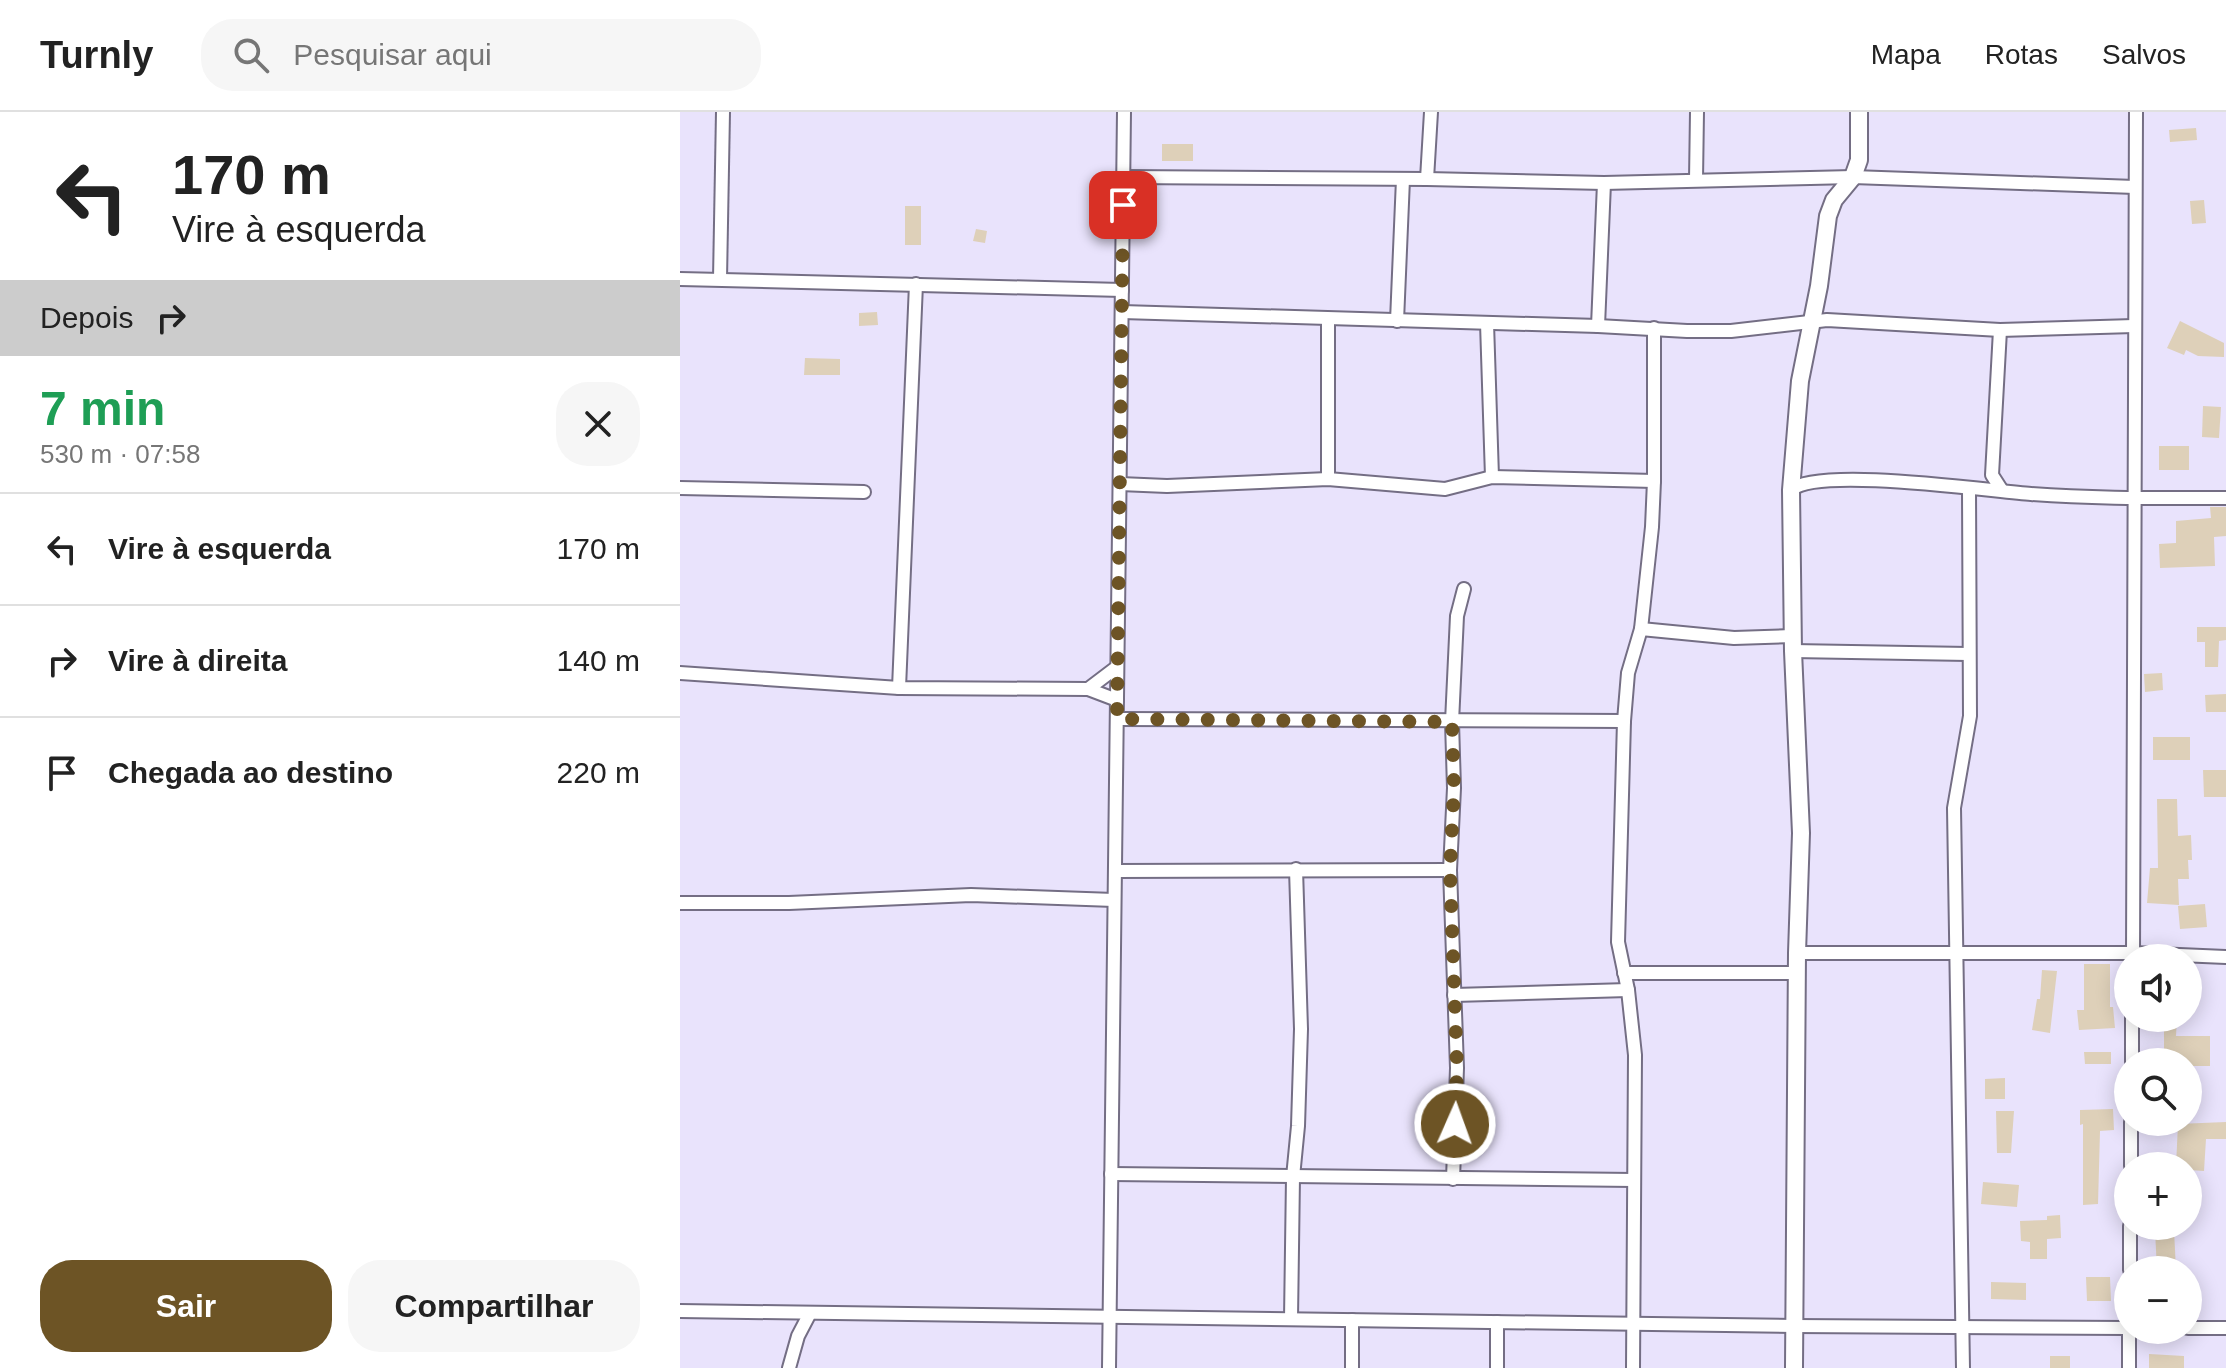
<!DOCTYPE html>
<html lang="pt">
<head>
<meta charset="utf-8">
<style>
	:root { --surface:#fff; --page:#f6f6f6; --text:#222; --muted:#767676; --line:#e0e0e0; --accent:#6d5425 }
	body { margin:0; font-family:Helvetica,sans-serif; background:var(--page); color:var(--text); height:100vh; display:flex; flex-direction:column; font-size:30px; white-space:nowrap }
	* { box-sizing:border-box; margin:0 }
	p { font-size:26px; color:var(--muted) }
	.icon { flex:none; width:44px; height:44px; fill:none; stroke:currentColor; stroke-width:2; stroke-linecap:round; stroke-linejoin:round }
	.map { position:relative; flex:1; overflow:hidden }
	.panel { display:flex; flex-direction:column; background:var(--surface); width:680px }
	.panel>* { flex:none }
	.hud { background:#fff; color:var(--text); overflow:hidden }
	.fabs { position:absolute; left:1434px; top:832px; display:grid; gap:16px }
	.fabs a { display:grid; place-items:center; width:88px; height:88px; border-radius:50%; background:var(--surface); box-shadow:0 4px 20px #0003; font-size:40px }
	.pin { position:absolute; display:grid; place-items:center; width:68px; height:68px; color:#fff; margin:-34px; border-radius:16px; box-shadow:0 4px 12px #0006 }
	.me { position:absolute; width:88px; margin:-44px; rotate:2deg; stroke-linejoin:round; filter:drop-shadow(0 0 6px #0008) }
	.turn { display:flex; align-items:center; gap:28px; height:168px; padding:0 40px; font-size:36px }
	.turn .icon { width:104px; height:104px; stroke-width:2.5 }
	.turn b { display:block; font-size:56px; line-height:68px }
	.then { display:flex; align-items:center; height:76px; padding:0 40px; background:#0003; gap:16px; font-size:30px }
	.round { display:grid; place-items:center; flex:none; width:84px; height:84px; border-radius:32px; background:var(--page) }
	.head { display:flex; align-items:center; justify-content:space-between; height:136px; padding:0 40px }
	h1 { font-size:48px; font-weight:700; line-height:60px; color:#1e9e55 }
	.cta { display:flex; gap:16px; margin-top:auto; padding:16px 40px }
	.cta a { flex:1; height:92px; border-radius:32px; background:var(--accent); color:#fff; font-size:32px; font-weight:700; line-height:92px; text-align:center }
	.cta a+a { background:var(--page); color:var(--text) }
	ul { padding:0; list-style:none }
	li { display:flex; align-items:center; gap:24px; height:112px; padding:0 40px; border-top:2px solid var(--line) }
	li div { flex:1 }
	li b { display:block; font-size:30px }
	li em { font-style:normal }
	header { display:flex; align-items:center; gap:48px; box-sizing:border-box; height:112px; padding:0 40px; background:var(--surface); border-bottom:2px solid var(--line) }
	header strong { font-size:38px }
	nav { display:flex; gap:44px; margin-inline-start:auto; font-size:28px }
	.search { width:560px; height:72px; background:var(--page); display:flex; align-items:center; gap:20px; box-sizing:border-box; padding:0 28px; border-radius:32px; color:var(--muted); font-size:30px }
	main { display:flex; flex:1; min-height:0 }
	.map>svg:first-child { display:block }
	.building { fill:#ded0b9 }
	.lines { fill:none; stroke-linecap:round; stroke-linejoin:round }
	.minor-casing { stroke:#746e84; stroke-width:16 }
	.tertiary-casing { stroke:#746e84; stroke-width:20 }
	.minor { stroke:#fff; stroke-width:12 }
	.tertiary { stroke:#fff; stroke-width:16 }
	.route { stroke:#6d5425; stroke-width:14; stroke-dasharray:0 25.2 }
</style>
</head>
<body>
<header>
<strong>Turnly</strong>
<div class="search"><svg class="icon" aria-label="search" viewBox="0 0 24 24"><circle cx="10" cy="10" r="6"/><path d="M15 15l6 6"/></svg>Pesquisar aqui</div>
<nav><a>Mapa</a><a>Rotas</a><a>Salvos</a></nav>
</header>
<main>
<section class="panel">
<div class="hud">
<div class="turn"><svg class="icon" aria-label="left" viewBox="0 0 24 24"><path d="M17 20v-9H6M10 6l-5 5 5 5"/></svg><div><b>170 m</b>Vire à esquerda</div></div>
<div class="then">Depois<svg class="icon" aria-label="right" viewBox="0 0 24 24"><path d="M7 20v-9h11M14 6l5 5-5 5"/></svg></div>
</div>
<div class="head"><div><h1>7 min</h1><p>530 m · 07:58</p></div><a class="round"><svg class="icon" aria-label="close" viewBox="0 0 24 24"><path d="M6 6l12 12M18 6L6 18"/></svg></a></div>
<ul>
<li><svg class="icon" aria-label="left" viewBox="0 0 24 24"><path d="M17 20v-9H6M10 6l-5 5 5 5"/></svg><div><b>Vire à esquerda</b></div><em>170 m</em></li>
<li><svg class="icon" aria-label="right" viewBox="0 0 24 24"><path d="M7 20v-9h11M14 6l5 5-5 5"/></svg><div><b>Vire à direita</b></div><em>140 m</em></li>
<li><svg class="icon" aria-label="arrive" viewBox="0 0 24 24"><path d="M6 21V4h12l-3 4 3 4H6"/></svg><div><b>Chegada ao destino</b></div><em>220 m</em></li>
</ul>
<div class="cta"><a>Sair</a><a>Compartilhar</a></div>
</section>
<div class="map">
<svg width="1546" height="1256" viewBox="0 0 1546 1256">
	<rect width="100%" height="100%" fill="#e9e3fc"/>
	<!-- building -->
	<g class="building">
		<path d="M1516 16 1517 28 1490 30 1489 18Z"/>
		<rect x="482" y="32" width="31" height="17"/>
		<path d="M1524 88 1526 111 1512 112 1510 89Z"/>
		<rect x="225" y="94" width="16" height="39"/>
		<path d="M296 117 307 119 305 131 293 129Z"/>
		<path d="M197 200 198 213 179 214V201Z"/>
		<path d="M1500 209 1544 231V245L1518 244 1506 238 1504 243 1487 236Z"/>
		<path d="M125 246 160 247V263H124Z"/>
		<path d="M1523 294 1541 295 1539 326 1522 325Z"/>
		<rect x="1479" y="334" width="30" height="24"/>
		<path d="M1530 395H1546V424L1534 425 1535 454 1480 456 1479 432 1496 431V409L1531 406Z"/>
		<path d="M1517 515H1546V528L1539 529 1538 555H1525V530H1517Z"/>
		<path d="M1482 561 1483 578 1465 580 1464 562Z"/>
		<path d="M1546 582V600H1526L1525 583Z"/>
		<rect x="1473" y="625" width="37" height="23"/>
		<path d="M1523 658H1546V685H1524Z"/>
		<path d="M1477 687H1497L1498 724 1511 723 1512 748H1508L1509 767H1498L1499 793 1467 791 1470 756H1478Z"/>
		<path d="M1525 792 1527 815 1500 817 1498 794Z"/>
		<path d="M1404 852H1430V895H1433L1435 916 1399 918 1397 898H1404Z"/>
		<path d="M1362 858 1377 859 1370 921 1352 918 1357 887H1360Z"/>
		<path d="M1484 906H1497L1496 924H1530V954H1508V950H1484Z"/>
		<path d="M1404 940H1431V952H1405Z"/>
		<path d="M1325 966V987H1305V967Z"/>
		<path d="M1433 997 1434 1018 1420 1019 1418 1092 1403 1093V1012L1400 1013V998Z"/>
		<path d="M1316 999H1334L1331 1041H1317Z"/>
		<path d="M1546 1010V1027H1526L1524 1059 1508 1058V1054H1496L1498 1012Z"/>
		<path d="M1303 1070 1339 1073 1337 1095 1301 1092Z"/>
		<path d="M1380 1103 1381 1126 1367 1127V1147H1350V1130L1341 1129 1340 1109 1367 1108V1104Z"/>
		<path d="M1475 1118H1494L1496 1158H1477Z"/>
		<path d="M1406 1165H1430L1431 1189H1407Z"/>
		<path d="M1311 1170 1346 1171V1188L1311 1187Z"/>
		<path d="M1469 1242 1504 1244V1256H1469Z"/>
		<rect x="1370" y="1244" width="20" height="12"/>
	</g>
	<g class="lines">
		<!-- minor casing -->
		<g class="minor-casing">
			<g id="minor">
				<path d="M443 65 747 67 924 71 1173 65 1455 75"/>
				<path d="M747 67 751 0"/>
				<path d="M1016 68 1017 0"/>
				<path d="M0 167 442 178"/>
				<path d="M40 167 43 0"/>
				<path d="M442 200 918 214 1007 219H1051L1147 208 1320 218 1454 214"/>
				<path d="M717 209 723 67"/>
				<path d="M807 211 812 365"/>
				<path d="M918 214 924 71"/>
				<path d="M1320 218 1312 363 1321 377"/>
				<path d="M648 367V208"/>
				<path d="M440 372 487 374 648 367 765 377 812 365 974 369"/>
				<path d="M0 376 184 380"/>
				<path d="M1111 378C1138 354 1309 379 1351 382 1416 387 1481 386 1546 386"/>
				<path d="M961 517 1054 526 1112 524"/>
				<path d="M1113 539 1288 542"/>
				<path d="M0 561 219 576 408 577 437 588"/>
				<path d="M219 576 236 172"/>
				<path d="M408 577 437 555"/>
				<path d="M437 607 944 609 938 830 948 878 955 943 953 1256"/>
				<path d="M944 609 948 561 961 517 972 415 974 369V216"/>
				<path d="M435 759 770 758"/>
				<path d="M0 791H109L291 783 434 788"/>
				<path d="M1117 841H1453L1546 845"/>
				<path d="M1453 846 1456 0"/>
				<path d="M944 861H1118"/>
				<path d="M774 883 948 878"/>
				<path d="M1452 950V906"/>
				<path d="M1451 1054V1010"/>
				<path d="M431 1062 954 1068"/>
				<path d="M773 1067 777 956 770 758 774 676 772 610 777 504 784 477"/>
				<path d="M1450 1158V1114"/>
				<path d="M0 1199 1114 1214 1448 1216"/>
				<path d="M611 1207 613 1065 618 1014 621 917 616 757"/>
				<path d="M672 1208V1256"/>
				<path d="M1508 1216H1546"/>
				<path d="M109 1256 118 1224 130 1201"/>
				<path d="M429 1256 444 0"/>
				<path d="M817 1256V1210"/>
				<path d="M1283 1256 1274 696 1290 604 1289 377"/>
				<path d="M1449 1256V1218"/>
			</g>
		</g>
		<!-- tertiary casing -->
		<g class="tertiary-casing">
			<path id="tertiary" d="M1114 1256 1117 841 1121 721 1113 539 1111 378 1120 269 1139 174 1148 104 1154 88 1173 65 1179 48V0"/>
		</g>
		<!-- minor -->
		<use href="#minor" class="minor"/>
		<!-- tertiary -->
		<use href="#tertiary" class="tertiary"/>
	</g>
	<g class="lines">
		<!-- route -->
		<path class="route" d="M443 93 437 607 772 610 774 676 770 758 777 956 775 1012"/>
	</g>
</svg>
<div class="fabs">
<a><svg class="icon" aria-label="sound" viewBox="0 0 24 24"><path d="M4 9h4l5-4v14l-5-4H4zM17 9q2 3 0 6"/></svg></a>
<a><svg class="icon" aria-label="search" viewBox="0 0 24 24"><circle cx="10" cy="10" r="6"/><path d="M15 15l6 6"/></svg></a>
<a>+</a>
<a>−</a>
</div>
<div class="pin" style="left:443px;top:93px;background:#d93025"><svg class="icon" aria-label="arrive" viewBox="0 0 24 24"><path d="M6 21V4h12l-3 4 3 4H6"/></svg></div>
<svg class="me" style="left:775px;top:1012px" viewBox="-20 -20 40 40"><circle r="17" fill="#6d5425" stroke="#fff" stroke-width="3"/><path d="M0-11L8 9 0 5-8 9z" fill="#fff"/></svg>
</div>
</main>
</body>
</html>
